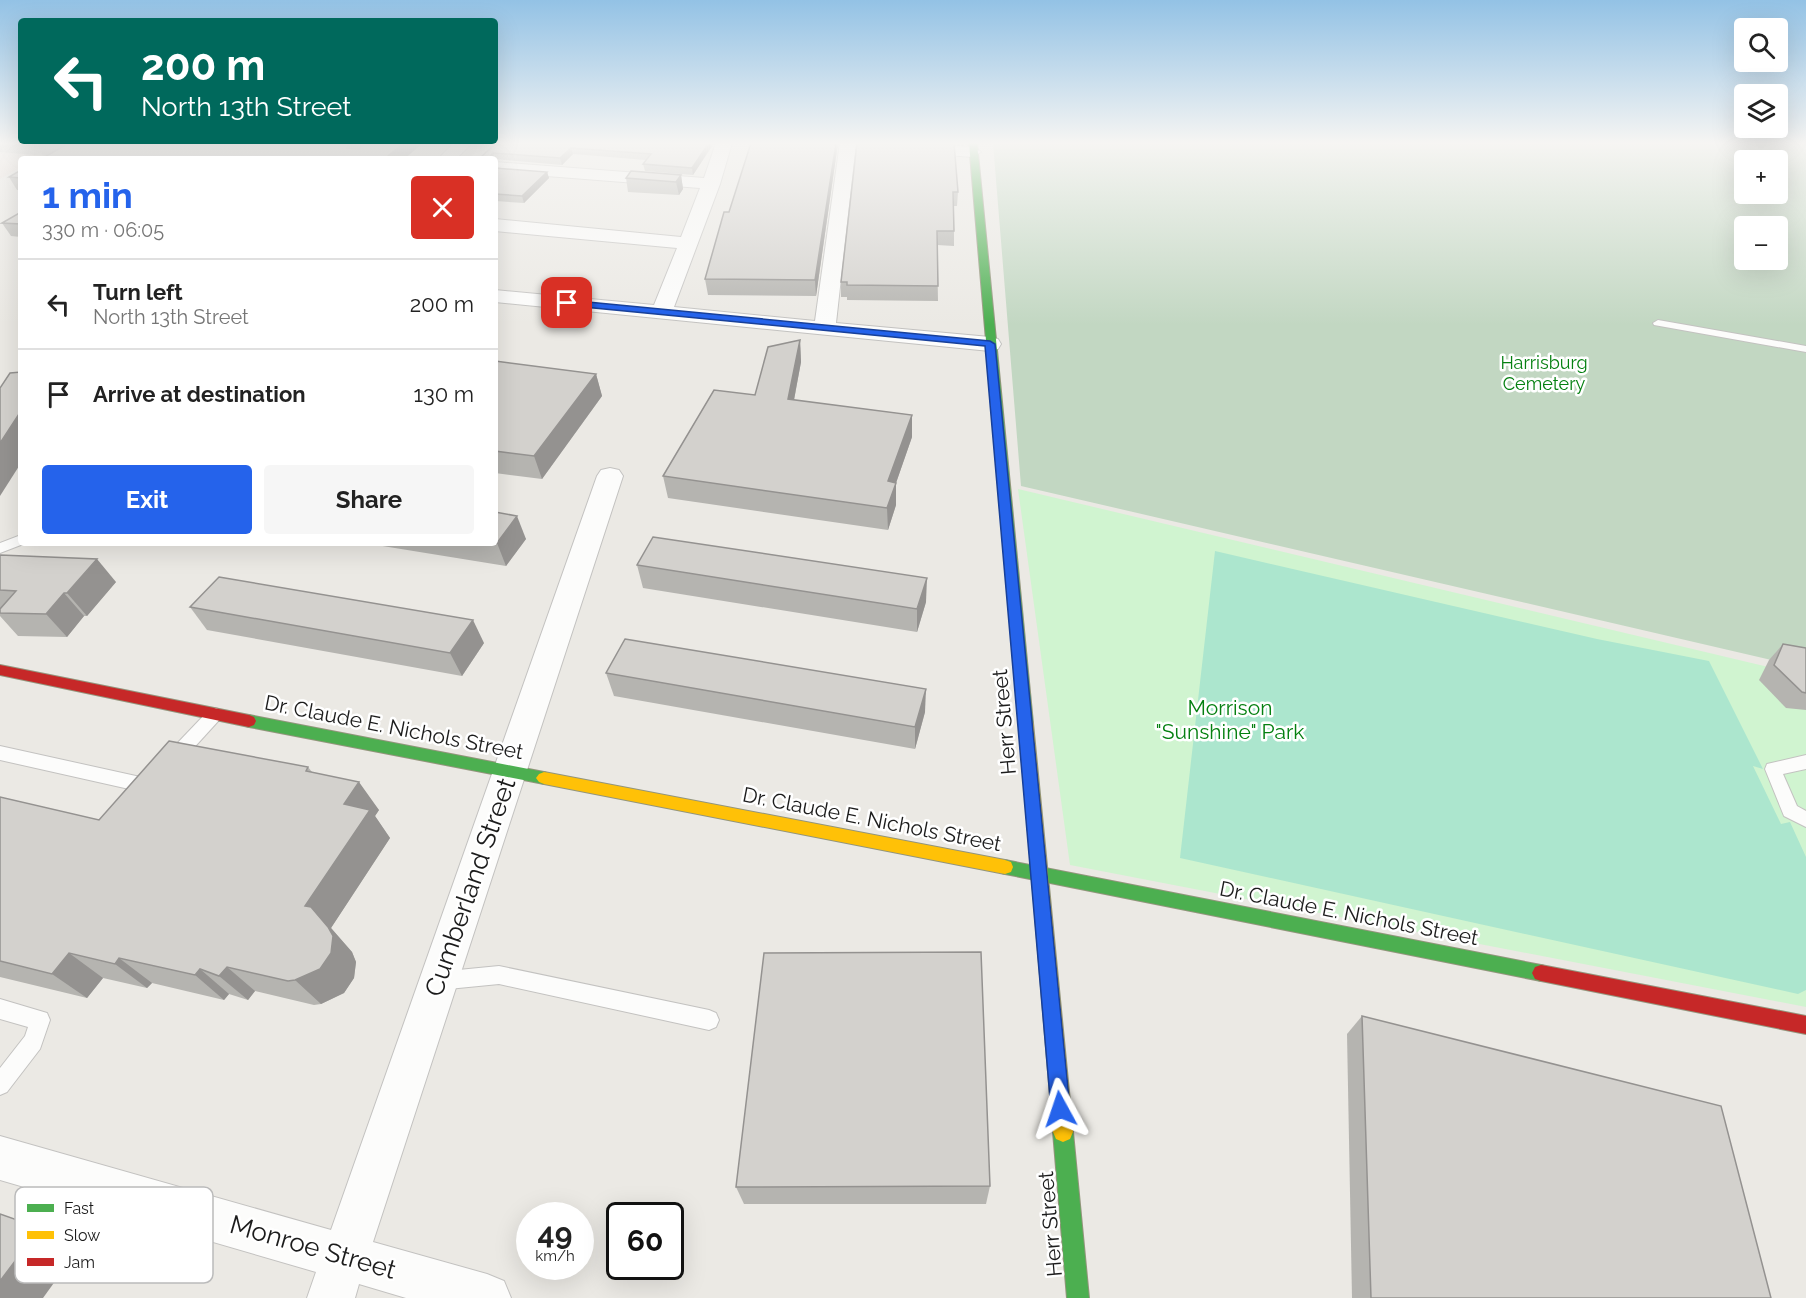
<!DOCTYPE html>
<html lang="en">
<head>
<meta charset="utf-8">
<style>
	:root { --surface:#fff; --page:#f6f6f6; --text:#222; --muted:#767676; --line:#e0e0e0; --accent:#2563eb }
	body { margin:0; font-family:Raleway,sans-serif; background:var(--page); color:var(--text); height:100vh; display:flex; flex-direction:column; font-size:22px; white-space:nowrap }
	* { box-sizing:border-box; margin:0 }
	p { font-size:20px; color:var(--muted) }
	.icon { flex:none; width:33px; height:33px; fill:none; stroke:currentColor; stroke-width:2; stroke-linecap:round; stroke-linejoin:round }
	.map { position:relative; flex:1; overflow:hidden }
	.panel { position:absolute; left:18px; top:156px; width:480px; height:390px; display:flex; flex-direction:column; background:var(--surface); border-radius:6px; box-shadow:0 6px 24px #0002 }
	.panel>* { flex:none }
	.banner { position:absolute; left:18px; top:18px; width:480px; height:126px; border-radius:6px; box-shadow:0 6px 24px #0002; background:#00695c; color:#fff; overflow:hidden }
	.fabs { position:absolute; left:1734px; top:18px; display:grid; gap:12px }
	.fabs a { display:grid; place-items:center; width:54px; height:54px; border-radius:6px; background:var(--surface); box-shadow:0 6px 24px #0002; font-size:30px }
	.speed { position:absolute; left:516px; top:1202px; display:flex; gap:12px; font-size:30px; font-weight:700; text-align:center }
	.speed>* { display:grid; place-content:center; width:78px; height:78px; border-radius:50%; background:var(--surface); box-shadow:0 6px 24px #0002; line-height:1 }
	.speed small { font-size:15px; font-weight:400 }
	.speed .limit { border:3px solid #111; border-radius:9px; background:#fff; color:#111 }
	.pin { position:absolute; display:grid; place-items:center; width:51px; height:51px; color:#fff; margin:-26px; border-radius:12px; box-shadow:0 3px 9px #0006 }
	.me { position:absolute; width:66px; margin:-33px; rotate:355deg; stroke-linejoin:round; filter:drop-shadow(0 0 4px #0008) }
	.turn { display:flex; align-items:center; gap:21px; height:126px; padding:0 24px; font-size:27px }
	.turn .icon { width:78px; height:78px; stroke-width:2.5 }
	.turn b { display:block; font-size:42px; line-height:51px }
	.round { display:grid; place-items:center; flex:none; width:63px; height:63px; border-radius:6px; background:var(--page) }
	.summary { display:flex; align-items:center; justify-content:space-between; height:102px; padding:0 24px }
	h1 { font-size:36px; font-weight:700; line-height:45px; color:var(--accent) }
	.primary-button { display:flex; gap:12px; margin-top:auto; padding:12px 24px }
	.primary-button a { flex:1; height:69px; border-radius:6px; background:var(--accent); color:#fff; font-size:24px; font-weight:700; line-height:69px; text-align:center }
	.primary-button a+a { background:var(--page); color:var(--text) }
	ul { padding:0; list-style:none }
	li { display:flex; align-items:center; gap:18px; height:90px; padding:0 24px; border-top:2px solid var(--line) }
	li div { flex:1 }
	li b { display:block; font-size:22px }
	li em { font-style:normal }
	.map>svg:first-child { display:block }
	.military { fill:#ebded7 }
	.cemetery { fill:#c2d7c2; fill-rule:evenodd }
	.park { fill:#d0f4d0 }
	.pitch { fill:#ace6ce }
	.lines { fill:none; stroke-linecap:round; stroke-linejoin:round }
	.lane-casing { stroke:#c3c2c0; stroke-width:2 }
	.street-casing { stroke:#c3c2c0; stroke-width:2 }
	.fast-casing { stroke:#93957c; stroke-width:2 }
	.slow-casing { stroke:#93957c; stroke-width:2 }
	.jam-casing { stroke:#93957c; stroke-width:2 }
	.lane { fill:#fcfcfb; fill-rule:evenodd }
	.street { fill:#fcfcfb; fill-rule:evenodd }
	.fast { fill:#4caf50; fill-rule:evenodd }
	.slow { fill:#ffc107; fill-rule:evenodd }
	.jam { fill:#c62828; fill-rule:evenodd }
	.wall { fill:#b5b4b0 }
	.shaded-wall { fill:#949290 }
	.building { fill:#d3d1cd; stroke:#949290; stroke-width:1.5 }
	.route { fill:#2563eb; stroke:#184099; stroke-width:1.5 }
	.labels { text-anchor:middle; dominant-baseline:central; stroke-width:5; stroke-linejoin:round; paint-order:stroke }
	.far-park-label { font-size:18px; fill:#058011; stroke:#fff }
	.park-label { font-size:21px; fill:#058011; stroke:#fff }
	.street-label { font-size:21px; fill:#1c1c1c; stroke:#fff }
	.near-street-label { font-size:26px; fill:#1c1c1c; stroke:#fff }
	.key { fill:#fff; stroke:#bbb; stroke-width:1.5 }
	.key-label { font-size:16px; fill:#1c1c1c }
</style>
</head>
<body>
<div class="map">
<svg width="1806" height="1298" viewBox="0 0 1806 1298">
	<rect width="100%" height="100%" fill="#ebe9e4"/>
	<!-- military -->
	<path class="military" d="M0 143H67L37 159H21V167L0 179Z"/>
	<!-- cemetery -->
	<path class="cemetery" d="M993 143H1806V668L1021 486ZM1744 160H1778V194H1744ZM1744 226H1778V260H1744Z"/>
	<!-- park -->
	<path class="park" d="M1018 489 1806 676V1007L1070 865Z"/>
	<!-- pitch -->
	<path class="pitch" d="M1215 551 1597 639 1709 661 1763 769 1753 766 1781 824 1790 822 1806 857V990L1798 994 1180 858Z"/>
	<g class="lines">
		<!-- lane casing -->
		<g class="lane-casing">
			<g id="lane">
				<path d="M1658 320 1806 346V352L1654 325 1653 323Z"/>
				<path d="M21 535V543H26L0 553V543Z"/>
				<path d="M215 708 221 710 223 714 221 718 180 763 174 765 168 763 166 758 168 753 209 710Z"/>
				<path d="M0 746 145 778 155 779 157 784 153 791 147 793 0 760Z"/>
				<path d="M1806 755V769L1783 774 1797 806 1806 811V827L1784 816 1765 769 1767 764Z"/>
				<path d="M499 966 709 1010 716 1013 719 1020 716 1027 709 1030 499 984 438 990 431 988 428 981 431 974 438 972Z"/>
				<path d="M0 999 47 1013 50 1020 40 1049 7 1092 0 1095V1068L25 1036 28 1027 0 1019Z"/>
			</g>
		</g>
		<!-- street casing -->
		<g class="street-casing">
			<g id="street">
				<path d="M454 143H472L456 159H438Z"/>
				<path d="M716 143H732L720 184 674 307 815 321 840 143H856L836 323 990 337 998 339 1001 344 998 349 990 351 495 302V290L654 305 677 248 495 231V219L681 237 700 188 495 172V162L704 178Z"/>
				<path d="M913 143 973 147 981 152 973 157 907 152 905 148 907 144Z"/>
				<path d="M610 468 619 470 623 476 373 1242 487 1274 504 1281 511 1298H406L359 1284 355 1298H307L316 1272 0 1180V1136L331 1230 597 476 601 470Z"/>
			</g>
		</g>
		<!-- fast casing -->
		<g class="fast-casing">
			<g id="fast">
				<path d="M969 143H977L1033 723 1031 727H1021L1019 723Z"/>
				<path d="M249 715 544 772 549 774 552 778 549 782 544 784 249 727 244 725 242 721 244 717Z"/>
				<path d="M1005 860 1541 965 1547 967 1550 973 1547 979 1541 981 1005 874 999 872 997 867 999 862Z"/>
				<path d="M1063 1122 1070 1125 1073 1132 1089 1298H1067L1053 1132 1056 1125Z"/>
			</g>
		</g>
		<!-- slow casing -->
		<g class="slow-casing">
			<g id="slow">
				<path d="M1026 717 1031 719 1033 723 1073 1132 1070 1139 1063 1142 1056 1139 1053 1132 1019 723 1021 719Z"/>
				<path d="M544 772 1005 860 1011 862 1013 867 1011 872 1005 874 544 784 539 782 536 778 539 774Z"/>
			</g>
		</g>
		<!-- jam casing -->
		<g class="jam-casing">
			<g id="jam">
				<path d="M0 665 249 715 254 717 256 721 254 725 249 727 0 675Z"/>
				<path d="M1541 965 1806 1016V1034L1541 981 1535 979 1532 973 1535 967Z"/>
			</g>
		</g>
		<!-- lane -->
		<use href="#lane" class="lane"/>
		<!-- street -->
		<use href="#street" class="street"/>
		<!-- fast -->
		<use href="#fast" class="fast"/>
		<!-- slow -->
		<use href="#slow" class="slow"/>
		<!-- jam -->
		<use href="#jam" class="jam"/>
	</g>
	<!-- wall -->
	<g class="wall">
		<path d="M0 143H423L404 159 46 156 0 152Z"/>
		<path d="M496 143 712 146 693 175 645 171 643 164 646 160 573 154 562 165 495 159H479Z"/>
		<path d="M751 143H838L816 296 708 295 705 279 729 212Z"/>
		<path d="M944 143H954L958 192 957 206H954V246L937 245 938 301 847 300V297H841V282Z"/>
		<path d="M495 168 547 172 549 178 524 203 495 201Z"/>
		<path d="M21 170V190H17L9 177Z"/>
		<path d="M681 175 683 189 679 195 628 192 626 178Z"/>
		<path d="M21 212V237L11 236 2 223Z"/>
		<path d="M800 340 801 362 794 400 912 415V437L896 483V505L888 530 668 498 663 476 755 395Z"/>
		<path d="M495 361 596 374 602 396 542 479 495 473Z"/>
		<path d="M495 512 526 539 506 566 364 543H495Z"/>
		<path d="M0 555 116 582 87 616H84L67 637 18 636 0 616Z"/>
		<path d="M637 565 926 602 917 632 643 588Z"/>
		<path d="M190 607 484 643 462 676 207 630Z"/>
		<path d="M1783 644 1806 648V710L1786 708 1759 680 1769 660Z"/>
		<path d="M606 673 925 712 915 749 614 696Z"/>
		<path d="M308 767 312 772 379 810 375 816 390 838 331 928 352 952 356 962 354 978 344 993 321 1004 314 1005 255 991 248 1000 229 994 224 1000 152 983 147 988 103 978 87 998 0 977V797L99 820Z"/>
		<path d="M1362 1016 1771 1298H1352L1347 1034Z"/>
		<path d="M990 1186 986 1204H744L736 1187Z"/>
	</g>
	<!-- shaded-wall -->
	<g class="shaded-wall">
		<path d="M351 143H358L361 152 347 148 348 145Z"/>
		<path d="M404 143H423L404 159H384Z"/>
		<path d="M709 143H712V146L693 175 692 168Z"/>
		<path d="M836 143H838L816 296 815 280Z"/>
		<path d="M571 148 573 154 562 165 560 158Z"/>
		<path d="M493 153 495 159H491V155Z"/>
		<path d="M547 172 549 178 524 203 522 196Z"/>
		<path d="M681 175 683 189 679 195 676 182Z"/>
		<path d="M800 340 801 362 790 421 788 399Z"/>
		<path d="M596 374 602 396 542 479 534 456Z"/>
		<path d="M21 411V463L0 496V443Z"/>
		<path d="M912 415V437L896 483V505L888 530 887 508 888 481Z"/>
		<path d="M517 516 526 539 506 566 497 543Z"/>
		<path d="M97 559 116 582 87 616 67 593Z"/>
		<path d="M927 578 926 602 917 632V609Z"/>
		<path d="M64 593 84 616 67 637 46 614Z"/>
		<path d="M473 620 484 643 462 676 450 653Z"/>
		<path d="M926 689 925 712 915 749V727Z"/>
		<path d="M359 782 379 810 375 816 390 838 331 928 352 952 356 962 354 978 344 993 321 1004 295 980 305 906 344 804Z"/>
		<path d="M69 953 103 978 87 998 52 974Z"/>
		<path d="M119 958 152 983 147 988 115 964Z"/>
		<path d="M227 967 255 991 248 1000 219 976Z"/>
		<path d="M200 969 229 994 224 1000 195 975Z"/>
		<path d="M40 1228 82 1244 43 1298H0V1281Z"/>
	</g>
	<!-- building -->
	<g class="building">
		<path d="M30 143H351L348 145 347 148 359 149 362 144 361 143H404L384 159H41L64 146Z"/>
		<path d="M496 143H709L692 168 643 164 651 154 571 148 560 158 493 153 491 155V159H479Z"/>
		<path d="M751 143H836L815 280 705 279 724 212H729Z"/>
		<path d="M857 143H954L958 192H953L954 231H937L938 286 847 285V282H841Z"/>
		<path d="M495 168 547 172 522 196 495 194Z"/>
		<path d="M21 170V178L9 177Z"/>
		<path d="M631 171 681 175 676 182 626 178Z"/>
		<path d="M21 212V224L2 223Z"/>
		<path d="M800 340 788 399 912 415 888 481 896 483 887 508 663 476 714 390 755 395 768 347Z"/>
		<path d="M495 361 596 374 534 456 495 451Z"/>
		<path d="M21 372V411L0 443V388L10 373Z"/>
		<path d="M495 512 517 516 497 543H495Z"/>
		<path d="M653 537 927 578 917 609 637 565Z"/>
		<path d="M0 555 97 559 67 593H64L46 614 0 613V609L16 591 0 590Z"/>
		<path d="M219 577 473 620 450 653 190 607Z"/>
		<path d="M625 639 926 689 915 727 606 673Z"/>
		<path d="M1783 644 1806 648V693L1802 692 1774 665Z"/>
		<path d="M169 741 308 767 306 771 359 782 344 804 370 810 305 906 311 907 328 927 333 936 331 953 320 969 295 980 288 981 227 967 219 976 200 969 195 975 119 958 115 964 69 953 52 974 0 961V797L99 820Z"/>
		<path d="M981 952 990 1186 736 1187 764 953Z"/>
		<path d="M1362 1016 1721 1106 1771 1298H1371Z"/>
		<path d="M0 1214 40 1228 0 1281Z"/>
	</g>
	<!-- sky -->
	<linearGradient id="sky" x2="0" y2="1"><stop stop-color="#93c2e5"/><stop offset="0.44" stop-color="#f6f5f3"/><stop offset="1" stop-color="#f6f5f3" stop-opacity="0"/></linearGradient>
	<rect width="1806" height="325" fill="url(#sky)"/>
	<!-- route -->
	<path class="route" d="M567 300 990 341 995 344 1070 1109 1067 1116 1060 1119 1053 1116 1051 1109 985 346 563 305 562 303Z"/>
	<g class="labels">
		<!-- far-park labels -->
		<g class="far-park-label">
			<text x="1544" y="362">Harrisburg<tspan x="1544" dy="21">Cemetery</tspan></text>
		</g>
		<!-- park labels -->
		<g class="park-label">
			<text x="1230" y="707">Morrison<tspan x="1230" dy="24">"Sunshine" Park</tspan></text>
		</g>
		<!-- street labels -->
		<g class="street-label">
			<text transform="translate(1004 722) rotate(-95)">Herr Street</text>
			<text transform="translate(394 727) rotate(11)">Dr. Claude E. Nichols Street</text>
			<text transform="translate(872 819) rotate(11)">Dr. Claude E. Nichols Street</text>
			<text transform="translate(1349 913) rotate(11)">Dr. Claude E. Nichols Street</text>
			<text transform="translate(1050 1224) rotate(-95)">Herr Street</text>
		</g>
		<!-- near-street labels -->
		<g class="near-street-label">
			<text transform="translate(470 887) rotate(-71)">Cumberland Street</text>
			<text transform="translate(313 1247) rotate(16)">Monroe Street</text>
		</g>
	</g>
	<!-- legend -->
	<rect x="15" y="1187" width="198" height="96" rx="9" class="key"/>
	<rect x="27" y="1204" width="27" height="8" fill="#4caf50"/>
	<rect x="27" y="1231" width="27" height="8" fill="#ffc107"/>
	<rect x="27" y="1258" width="27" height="8" fill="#c62828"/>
	<g class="key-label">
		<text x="64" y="1214">Fast</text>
		<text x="64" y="1241">Slow</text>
		<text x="64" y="1268">Jam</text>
	</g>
</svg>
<div class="fabs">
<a><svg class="icon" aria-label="search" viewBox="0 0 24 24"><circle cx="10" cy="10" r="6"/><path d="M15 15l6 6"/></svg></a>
<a><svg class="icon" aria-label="layers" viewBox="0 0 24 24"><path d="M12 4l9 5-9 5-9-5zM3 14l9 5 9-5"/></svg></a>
<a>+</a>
<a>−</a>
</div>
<div class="speed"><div>49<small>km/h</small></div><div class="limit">60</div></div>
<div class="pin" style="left:567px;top:303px;background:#d93025"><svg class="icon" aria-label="arrive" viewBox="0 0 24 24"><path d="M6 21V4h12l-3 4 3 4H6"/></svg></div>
<svg class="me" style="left:1060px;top:1109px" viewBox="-20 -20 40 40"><path d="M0-17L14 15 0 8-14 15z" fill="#2563eb" stroke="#fff" stroke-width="4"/></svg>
<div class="banner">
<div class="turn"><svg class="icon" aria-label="left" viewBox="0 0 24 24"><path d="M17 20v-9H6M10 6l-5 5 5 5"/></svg><div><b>200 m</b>North 13th Street</div></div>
</div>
<section class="panel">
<div class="summary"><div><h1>1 min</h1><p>330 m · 06:05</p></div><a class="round" style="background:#d93025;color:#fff"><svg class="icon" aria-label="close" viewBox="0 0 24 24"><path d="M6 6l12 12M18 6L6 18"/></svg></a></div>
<ul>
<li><svg class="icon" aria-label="left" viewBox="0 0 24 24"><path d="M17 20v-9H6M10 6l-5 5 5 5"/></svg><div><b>Turn left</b><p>North 13th Street</p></div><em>200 m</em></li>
<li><svg class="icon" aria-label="arrive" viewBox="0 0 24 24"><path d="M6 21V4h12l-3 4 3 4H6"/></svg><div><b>Arrive at destination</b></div><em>130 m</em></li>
</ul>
<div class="primary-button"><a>Exit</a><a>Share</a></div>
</section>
</div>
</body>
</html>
